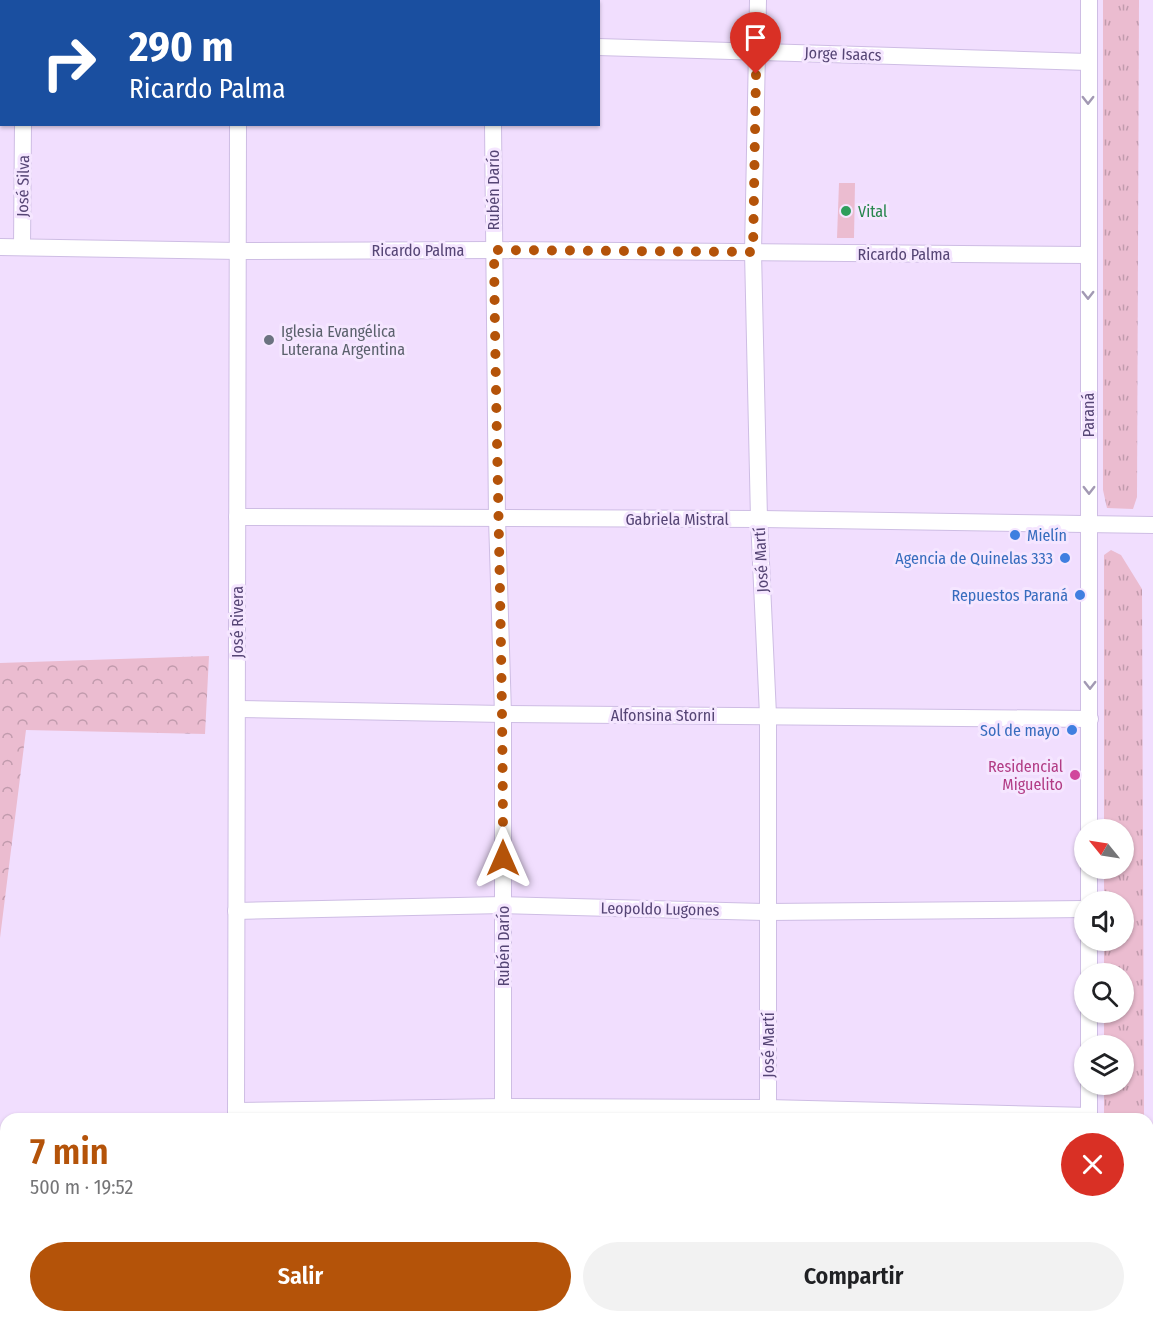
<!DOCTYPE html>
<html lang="es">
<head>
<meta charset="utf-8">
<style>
	:root { --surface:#fff; --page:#f2f2f2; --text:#202124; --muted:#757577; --accent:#b45309 }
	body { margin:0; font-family:"Fira Sans Condensed",sans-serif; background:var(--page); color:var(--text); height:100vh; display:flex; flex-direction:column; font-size:22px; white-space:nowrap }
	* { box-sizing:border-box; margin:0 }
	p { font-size:20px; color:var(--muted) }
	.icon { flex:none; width:33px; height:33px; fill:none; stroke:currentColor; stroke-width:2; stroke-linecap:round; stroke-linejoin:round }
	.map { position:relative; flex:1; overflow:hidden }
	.panel { position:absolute; left:0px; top:1113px; width:1154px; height:210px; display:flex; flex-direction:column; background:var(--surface); border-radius:18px 18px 0 0; box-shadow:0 2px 4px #0004 }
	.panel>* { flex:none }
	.hud { position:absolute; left:0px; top:0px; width:600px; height:126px; box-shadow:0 2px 4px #0004; background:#1a4fa0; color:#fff; overflow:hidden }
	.needle { width:39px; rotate:300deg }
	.fabs { position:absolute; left:1074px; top:819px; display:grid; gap:12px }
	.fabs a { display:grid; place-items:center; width:60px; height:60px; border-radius:50%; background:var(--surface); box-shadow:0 2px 4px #0004; font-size:30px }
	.pin { position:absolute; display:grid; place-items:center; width:51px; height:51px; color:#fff; margin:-62px -26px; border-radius:50% 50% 50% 0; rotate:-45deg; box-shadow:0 0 6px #0007 }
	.pin .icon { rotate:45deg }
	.me { position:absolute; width:66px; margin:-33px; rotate:0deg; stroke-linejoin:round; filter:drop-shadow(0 0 4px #0008) }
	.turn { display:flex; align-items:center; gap:21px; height:126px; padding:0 30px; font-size:27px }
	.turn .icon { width:78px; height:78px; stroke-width:2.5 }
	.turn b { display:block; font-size:42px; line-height:51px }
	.round { display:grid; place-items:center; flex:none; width:63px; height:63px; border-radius:32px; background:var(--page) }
	.headline { display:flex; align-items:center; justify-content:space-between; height:102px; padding:0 30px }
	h1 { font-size:36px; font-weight:600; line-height:45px; color:var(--accent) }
	.button { display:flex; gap:12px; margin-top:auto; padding:12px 30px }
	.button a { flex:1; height:69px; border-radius:36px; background:var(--accent); color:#fff; font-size:24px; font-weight:600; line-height:69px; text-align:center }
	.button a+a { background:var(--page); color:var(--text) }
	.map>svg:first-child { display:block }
	.grass { fill:url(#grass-tufts) }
	.forest { fill:url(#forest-crowns) }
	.park { fill:#ebbcd0 }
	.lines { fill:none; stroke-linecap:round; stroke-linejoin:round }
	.minor-casing { stroke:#cebde4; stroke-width:18 }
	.major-casing { stroke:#fff; stroke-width:22 }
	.highway-casing { stroke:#fff; stroke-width:26 }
	.minor { stroke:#fff; stroke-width:16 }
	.major { stroke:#d594ff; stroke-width:21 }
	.highway { stroke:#ab90fc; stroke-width:24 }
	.oneway { stroke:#a299b3 }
	.route { stroke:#b45309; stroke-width:10; stroke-dasharray:0 18 }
	.leisure-dot { fill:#2e9e5b; stroke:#f5e6ff; stroke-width:2 }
	.worship-dot { fill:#6b7280; stroke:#f5e6ff; stroke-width:2 }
	.shop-dot { fill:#3f7fe0; stroke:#f5e6ff; stroke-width:2 }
	.hotel-dot { fill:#d1479c; stroke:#f5e6ff; stroke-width:2 }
	.labels { text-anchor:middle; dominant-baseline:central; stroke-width:6; stroke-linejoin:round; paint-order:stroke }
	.street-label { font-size:16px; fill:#554575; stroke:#f5e6ff }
	.leisure-label { font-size:16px; fill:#27864d; stroke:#f5e6ff; text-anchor:start }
	.worship-label { font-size:16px; fill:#5b616d; stroke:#f5e6ff; text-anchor:start }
	.shop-label { font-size:16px; fill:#366cbe; stroke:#f5e6ff; text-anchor:end }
	.hotel-label { font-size:16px; fill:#b23c85; stroke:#f5e6ff; text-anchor:end }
</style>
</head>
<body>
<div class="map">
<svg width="1153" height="1323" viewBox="0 0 1153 1323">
	<defs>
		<pattern id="grass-tufts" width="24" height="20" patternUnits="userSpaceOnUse" patternTransform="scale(1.5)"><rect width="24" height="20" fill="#ebbcd0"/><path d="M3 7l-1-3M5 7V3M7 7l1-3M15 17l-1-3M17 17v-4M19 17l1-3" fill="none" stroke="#c19bad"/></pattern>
		<pattern id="forest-crowns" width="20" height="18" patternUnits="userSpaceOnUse" patternTransform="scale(1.5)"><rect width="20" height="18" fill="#ebbcd0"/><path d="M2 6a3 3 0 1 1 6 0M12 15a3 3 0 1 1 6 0" fill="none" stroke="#c19bad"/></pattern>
	</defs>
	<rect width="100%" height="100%" fill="#f1defe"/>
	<!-- grass -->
	<g class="grass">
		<path d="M1103 0H1139L1137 497 1133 509 1107 508 1103 490Z"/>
		<path d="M1111 550 1121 555 1142 589 1144 1119H1104V1085L1124 1084V1046L1104 1045V1013L1124 1012V974L1104 973V941L1124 940V902L1104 901V869L1124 868V830L1104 829V555Z"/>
	</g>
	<!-- forest -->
	<path class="forest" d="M209 656 205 734 26 730 0 938V663Z"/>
	<!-- park -->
	<path class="park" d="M839 183H855L854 238H837Z"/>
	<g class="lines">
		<!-- minor casing -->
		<g class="minor-casing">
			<g id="minor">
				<path d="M758 0 753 252 759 519 768 715V1119"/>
				<path d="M1089 0V830"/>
				<path d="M25 2V0"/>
				<path d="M238 2V0"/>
				<path d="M492 2V0"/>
				<path d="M0 40H2"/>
				<path d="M598 47 1088 62"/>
				<path d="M493 124 497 518 503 714V1119"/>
				<path d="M0 247 238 251 494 250 1088 255"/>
				<path d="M22 247 23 124"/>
				<path d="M237 517 759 519 1153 525"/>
				<path d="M237 709 503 714 1090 719"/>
				<path d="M1089 902V868"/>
				<path d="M236 911 503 905 768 912 1084 909"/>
				<path d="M1089 974V940"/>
				<path d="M1089 1046V1012"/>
				<path d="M236 1111 503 1107 768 1108 1089 1116"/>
				<path d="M236 1119 238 124"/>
				<path d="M1089 1119V1084"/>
				<path d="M129 1317V1323"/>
				<path d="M500 1317V1323"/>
				<path d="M992 1317V1323"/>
				<path d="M236 1323 237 1317"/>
				<path d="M894 1323V1317"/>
				<path d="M917 1323V1317"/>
			</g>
		</g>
		<!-- major casing -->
		<g class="major-casing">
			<g id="major">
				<path d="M0 1306H6"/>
				<path d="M1100 1317 1106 1323"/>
			</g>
		</g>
		<!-- highway casing -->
		<g class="highway-casing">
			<path id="highway" d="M1148 1184 1153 1173"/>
		</g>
		<!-- minor -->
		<use href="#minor" class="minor"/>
		<!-- major -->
		<use href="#major" class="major"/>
		<!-- highway -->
		<use href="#highway" class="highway"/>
	</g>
	<!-- one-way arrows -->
	<defs><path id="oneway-chevron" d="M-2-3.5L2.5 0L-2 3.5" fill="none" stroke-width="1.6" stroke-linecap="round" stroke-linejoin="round" transform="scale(1.5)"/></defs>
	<g class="oneway">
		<use href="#oneway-chevron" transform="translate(1088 100) rotate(90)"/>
		<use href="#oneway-chevron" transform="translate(1088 295) rotate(90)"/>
		<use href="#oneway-chevron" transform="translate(1089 490) rotate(90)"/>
		<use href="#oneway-chevron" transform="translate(1090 685) rotate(90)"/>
	</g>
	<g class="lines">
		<!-- route -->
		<path class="route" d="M503 858C503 655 496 452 494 250L753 252 756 74"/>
	</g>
	<!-- markers -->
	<circle class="leisure-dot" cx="846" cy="211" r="6"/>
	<circle class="worship-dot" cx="269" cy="340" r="6"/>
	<g class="shop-dot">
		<circle cx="1015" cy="535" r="6"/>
		<circle cx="1065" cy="558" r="6"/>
		<circle cx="1080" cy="595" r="6"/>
		<circle cx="1072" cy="730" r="6"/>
	</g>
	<circle class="hotel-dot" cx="1075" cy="775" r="6"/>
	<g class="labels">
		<!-- street labels -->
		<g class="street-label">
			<text transform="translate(843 54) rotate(2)">Jorge Isaacs</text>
			<text transform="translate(23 186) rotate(-89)">José Silva</text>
			<text transform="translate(493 190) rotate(-90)">Rubén Darío</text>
			<text x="418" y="250">Ricardo Palma</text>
			<text x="904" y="254">Ricardo Palma</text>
			<text transform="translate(1088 415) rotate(-90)">Paraná</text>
			<text x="677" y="519">Gabriela Mistral</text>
			<text transform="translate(761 560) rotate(-93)">José Martí</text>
			<text transform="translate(237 622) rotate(-90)">José Rivera</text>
			<text x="663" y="715">Alfonsina Storni</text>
			<text transform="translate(660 909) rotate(1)">Leopoldo Lugones</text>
			<text transform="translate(503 946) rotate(-90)">Rubén Darío</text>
			<text transform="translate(768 1045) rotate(-90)">José Martí</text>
		</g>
		<!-- leisure labels -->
		<g class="leisure-label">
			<text x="858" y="211">Vital</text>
		</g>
		<!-- worship labels -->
		<g class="worship-label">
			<text x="281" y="331">Iglesia Evangélica<tspan x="281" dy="18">Luterana Argentina</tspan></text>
		</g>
		<!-- shop labels -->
		<g class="shop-label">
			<text x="1027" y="535" text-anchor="start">Mielín</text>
			<text x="1053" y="558">Agencia de Quinelas 333</text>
			<text x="1068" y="595">Repuestos Paraná</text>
			<text x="1060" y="730">Sol de mayo</text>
		</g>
		<!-- hotel labels -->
		<g class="hotel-label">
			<text x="1063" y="766">Residencial<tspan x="1063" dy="18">Miguelito</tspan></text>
		</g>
	</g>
</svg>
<div class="fabs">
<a><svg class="needle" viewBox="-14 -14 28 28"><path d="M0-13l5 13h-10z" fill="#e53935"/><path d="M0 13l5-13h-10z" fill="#757577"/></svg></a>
<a><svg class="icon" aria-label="sound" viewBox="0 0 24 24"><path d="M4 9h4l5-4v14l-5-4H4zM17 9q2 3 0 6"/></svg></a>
<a><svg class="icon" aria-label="search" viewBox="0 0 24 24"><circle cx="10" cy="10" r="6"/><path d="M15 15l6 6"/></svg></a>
<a><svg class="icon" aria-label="layers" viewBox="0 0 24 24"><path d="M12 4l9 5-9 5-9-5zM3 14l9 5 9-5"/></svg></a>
</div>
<div class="pin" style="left:756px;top:74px;background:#d93025"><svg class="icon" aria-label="arrive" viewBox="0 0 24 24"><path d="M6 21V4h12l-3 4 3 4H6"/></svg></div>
<svg class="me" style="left:503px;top:858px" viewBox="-20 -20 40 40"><path d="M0-17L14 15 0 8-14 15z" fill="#b45309" stroke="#fff" stroke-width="4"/></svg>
<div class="hud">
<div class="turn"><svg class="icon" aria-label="right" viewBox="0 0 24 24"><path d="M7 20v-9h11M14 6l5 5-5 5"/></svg><div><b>290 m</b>Ricardo Palma</div></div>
</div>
<section class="panel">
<div class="headline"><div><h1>7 min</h1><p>500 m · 19:52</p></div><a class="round" style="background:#d93025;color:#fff"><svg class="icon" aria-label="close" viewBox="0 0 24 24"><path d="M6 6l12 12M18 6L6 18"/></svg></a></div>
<div class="button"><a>Salir</a><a>Compartir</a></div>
</section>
</div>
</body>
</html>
